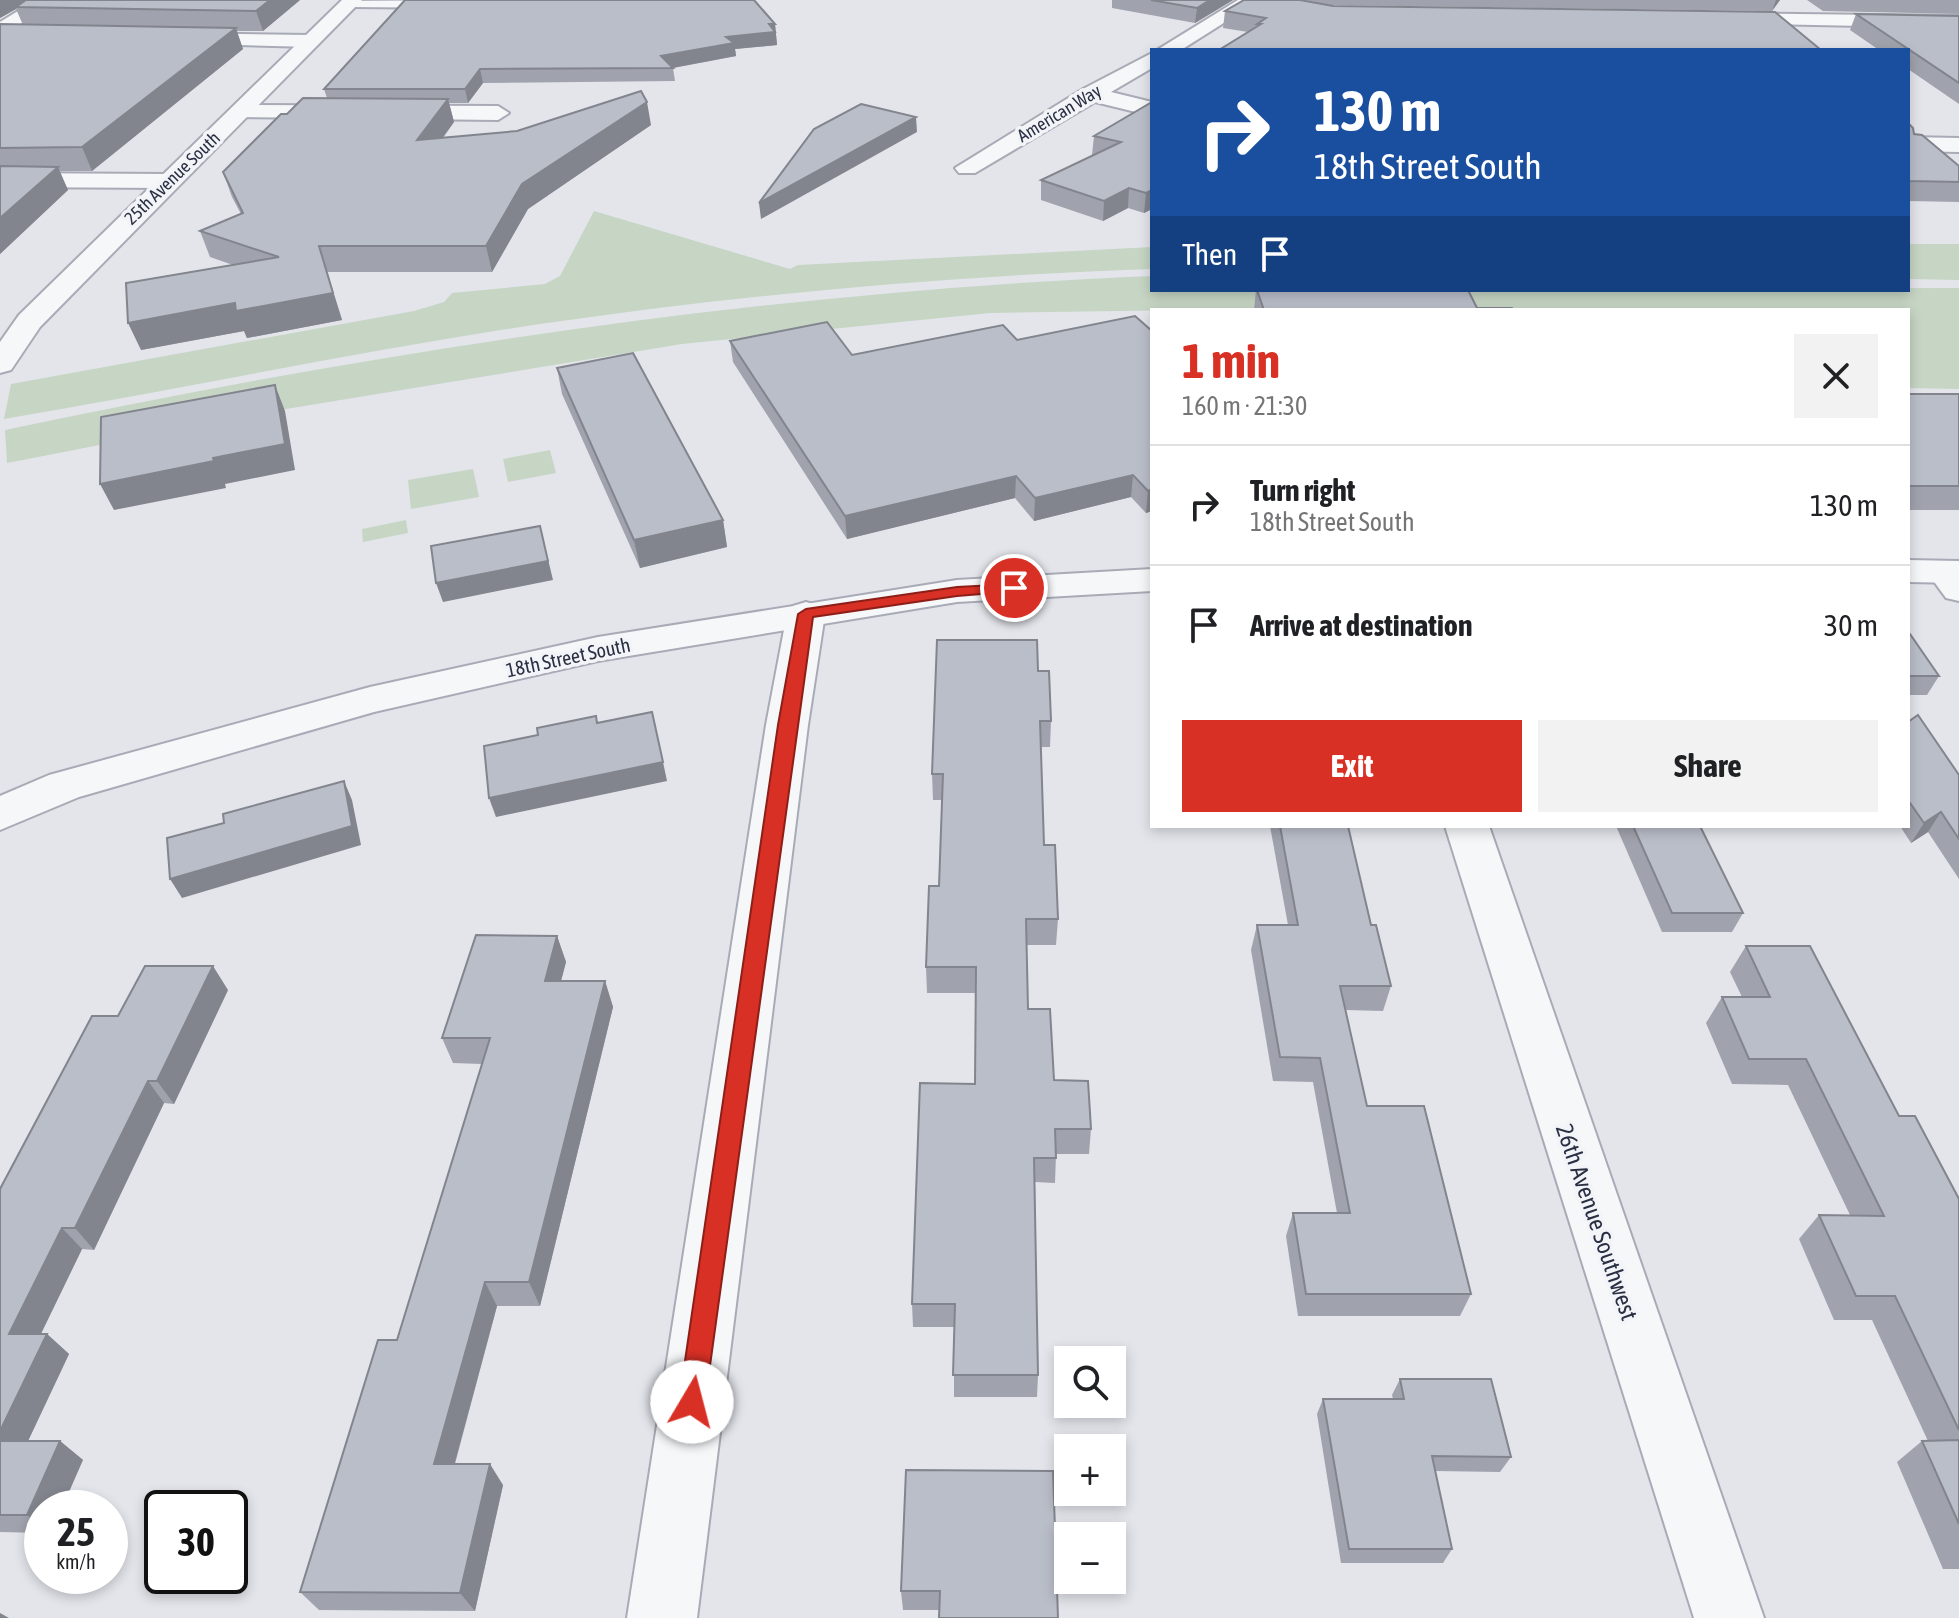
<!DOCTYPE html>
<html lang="en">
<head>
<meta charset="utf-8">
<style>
	:root { --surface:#fff; --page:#f2f2f2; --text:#202124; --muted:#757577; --line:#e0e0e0; --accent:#d93025 }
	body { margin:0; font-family:"Asap Condensed",sans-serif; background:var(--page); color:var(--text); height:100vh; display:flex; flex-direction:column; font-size:30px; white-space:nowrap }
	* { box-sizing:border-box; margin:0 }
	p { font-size:26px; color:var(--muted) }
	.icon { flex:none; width:44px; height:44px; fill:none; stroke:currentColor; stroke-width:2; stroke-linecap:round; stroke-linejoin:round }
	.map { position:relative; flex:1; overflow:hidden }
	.sheet { position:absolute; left:1150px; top:308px; width:760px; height:520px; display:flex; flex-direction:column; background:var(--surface); border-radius:0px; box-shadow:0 4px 12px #0003 }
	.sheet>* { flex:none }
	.banner { position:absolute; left:1150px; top:48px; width:760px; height:244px; border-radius:0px; box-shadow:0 4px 12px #0003; background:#1a4fa0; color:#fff; overflow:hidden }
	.controls { position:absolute; left:1054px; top:1346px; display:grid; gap:16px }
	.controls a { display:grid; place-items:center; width:72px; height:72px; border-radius:0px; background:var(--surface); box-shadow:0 4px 12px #0003; font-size:40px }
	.speed { position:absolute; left:24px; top:1490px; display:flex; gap:16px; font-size:40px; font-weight:700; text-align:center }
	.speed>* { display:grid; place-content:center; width:104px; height:104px; border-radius:50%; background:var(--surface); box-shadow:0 4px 12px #0003; line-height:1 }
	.speed small { font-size:20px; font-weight:400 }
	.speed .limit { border:4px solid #111; border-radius:12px; background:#fff; color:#111 }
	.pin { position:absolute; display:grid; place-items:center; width:68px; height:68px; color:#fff; margin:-34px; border:4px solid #fff; border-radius:50%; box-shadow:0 2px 8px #0007 }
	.me { position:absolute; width:88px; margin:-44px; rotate:8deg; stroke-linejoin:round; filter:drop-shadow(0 0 6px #0008) }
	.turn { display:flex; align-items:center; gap:28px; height:168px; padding:0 32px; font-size:36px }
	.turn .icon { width:104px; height:104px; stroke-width:2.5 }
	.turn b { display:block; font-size:56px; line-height:68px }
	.then { display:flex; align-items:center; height:76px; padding:0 32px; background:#0003; gap:16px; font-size:30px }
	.round { display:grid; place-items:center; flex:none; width:84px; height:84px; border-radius:0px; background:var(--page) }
	.overview { display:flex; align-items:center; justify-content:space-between; height:136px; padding:0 32px }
	h1 { font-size:48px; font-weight:700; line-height:60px; color:var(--accent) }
	.cta { display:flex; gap:16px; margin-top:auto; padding:16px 32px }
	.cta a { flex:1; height:92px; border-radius:0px; background:var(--accent); color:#fff; font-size:32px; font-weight:700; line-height:92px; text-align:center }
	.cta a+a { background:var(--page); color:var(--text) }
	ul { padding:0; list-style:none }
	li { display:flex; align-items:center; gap:24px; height:120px; padding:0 32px; border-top:2px solid var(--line) }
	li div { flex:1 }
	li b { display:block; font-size:30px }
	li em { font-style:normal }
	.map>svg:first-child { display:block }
	.green { fill:#c6d5c4 }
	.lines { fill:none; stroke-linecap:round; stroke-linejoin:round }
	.minor-casing { stroke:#a8abb6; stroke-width:4 }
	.tertiary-casing { stroke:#a8abb6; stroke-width:4 }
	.minor { fill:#f6f7f9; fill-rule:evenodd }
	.tertiary { fill:#f6f7f9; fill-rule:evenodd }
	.wall { fill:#a0a3ad }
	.shaded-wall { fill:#82858d }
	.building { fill:#babec9; stroke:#82858d; stroke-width:2 }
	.route { fill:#d93025; stroke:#8d1f18; stroke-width:2 }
	.labels { text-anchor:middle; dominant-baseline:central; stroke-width:7; stroke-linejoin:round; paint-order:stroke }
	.far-street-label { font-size:18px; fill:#2a3044; stroke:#f3f4f8 }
	.street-label { font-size:20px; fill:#2a3044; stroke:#f3f4f8 }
	.near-street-label { font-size:24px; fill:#2a3044; stroke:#f3f4f8 }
</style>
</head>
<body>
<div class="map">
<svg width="1959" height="1618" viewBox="0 0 1959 1618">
	<rect width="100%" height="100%" fill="#e3e5eb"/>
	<!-- green -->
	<g class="green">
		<path d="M594 211 790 269 798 265 1152 247V269C945 276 738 295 533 325 356 352 180 389 4 419L11 384 414 311 444 302 452 293 545 284 560 276Z"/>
		<path d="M1908 244H1959V280L1908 279Z"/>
		<path d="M1152 276V290L1959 288V389L1908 388V310L1318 308 990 313 682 344 286 409 7 463 5 430C383 350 766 292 1152 276Z"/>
		<path d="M550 450 556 473 508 482 503 459Z"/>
		<path d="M473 469 479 497 411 509 408 480Z"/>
		<path d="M406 520 408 533 363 542 362 529Z"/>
	</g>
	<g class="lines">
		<!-- minor casing -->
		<g class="minor-casing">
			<g id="minor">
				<path d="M36 0H58L0 37V22Z"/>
				<path d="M473 0 472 6 465 8 351 7 342 1Z"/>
				<path d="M1238 0H1260L1181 50H1157Z"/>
				<path d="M1725 13 1959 16V28L1718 23 1715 19Z"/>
				<path d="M178 33 310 35 320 41 310 47 171 43 168 39Z"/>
				<path d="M1152 53V68L1111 92 1152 102V116L1095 102 975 173H959L955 168 1083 89Z"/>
				<path d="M241 105 498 106 509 113 498 120 233 117 230 112Z"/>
				<path d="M1908 137 1959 138V152L1908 151Z"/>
				<path d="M0 173 167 174 179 181 167 188 0 187Z"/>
				<path d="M1945 561 1959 566V601L1946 598 1927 572 1932 564Z"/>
				<path d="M806 602 819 606 825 614 808 725 697 1618H627L766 725 787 614 793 606Z"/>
				<path d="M1445 826H1489L1764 1618H1694Z"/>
			</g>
		</g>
		<!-- tertiary casing -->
		<g class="tertiary-casing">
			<g id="tertiary">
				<path d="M342 0H362L40 327 11 370 0 373V342L19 315Z"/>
				<path d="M1908 560 1959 561V583L1908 582Z"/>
				<path d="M1152 569V591L957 602 598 661 374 712 79 797 0 830V796L49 775 370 687 598 637 957 580Z"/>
			</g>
		</g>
		<!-- minor -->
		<use href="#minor" class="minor"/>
		<!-- tertiary -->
		<use href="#tertiary" class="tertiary"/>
	</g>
	<!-- wall -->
	<g class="wall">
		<path d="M0 0H300L263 31H236L243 49 92 171H59L68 190 0 254V24L23 25 16 9 0 18Z"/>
		<path d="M1112 0H1233L1195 23 1112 8Z"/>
		<path d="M1300 0 1248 32 1223 28 1225 11Z"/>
		<path d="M1303 0H1780L1772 11 1330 5Z"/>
		<path d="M1807 0H1959V14L1823 11Z"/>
		<path d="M1856 14 1959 16V104L1908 69V50H1879L1850 30Z"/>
		<path d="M775 24 777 45 735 49 736 56 673 68 675 81 483 83 468 103H449L454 122 443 138 651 125 528 209 492 272H327L342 320 247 338 244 331 141 350 233 265 210 257 200 231 241 214 232 197 223 172 287 114 327 98 324 89Z"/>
		<path d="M1152 102V209L1144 213 1128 208 1103 221 1041 200V180L1094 155H1092L1094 136Z"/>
		<path d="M1908 123 1914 134 1959 166V202L1908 201Z"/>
		<path d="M1256 290H1468L1477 308 1513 310H1254Z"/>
		<path d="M1135 316 1152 511 1146 513 1131 497 1034 521 1015 498 847 539 733 362 730 341 852 355 1017 340Z"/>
		<path d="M557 368 723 520 727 547 640 568 562 394Z"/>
		<rect x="1908" y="394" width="51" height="116"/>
		<path d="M1908 634 1939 676 1927 695H1908Z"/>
		<path d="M1038 671 1051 721 1050 747H1041L1044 845 1058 919 1056 945H1026L1028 1009 1054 1080 1091 1129 1089 1154H1056L1055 1183 1035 1182 1038 1375 1037 1397H954V1327H913L912 1304 975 1084 976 993H927L926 967 939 886 942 800H933L932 774Z"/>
		<path d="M1908 722 1959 775V879L1928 832 1911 843 1900 826H1908Z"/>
		<path d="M1270 826H1348L1371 925 1391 986 1383 1011 1346 1010 1367 1106 1471 1294 1460 1316H1298L1286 1236 1293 1213H1337L1313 1082 1273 1081 1251 950 1257 925H1288Z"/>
		<path d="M1616 826H1700L1743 913 1732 932H1662Z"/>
		<path d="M557 936 566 962 561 981H605L613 1007 540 1306H497L455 1464 503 1485 475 1611 319 1610 300 1592 397 1340 482 1064 453 1063 442 1038Z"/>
		<path d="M1746 946 1899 1116 1959 1199V1569H1943L1897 1462 1922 1441H1928L1872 1320H1834L1799 1239 1819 1215H1850L1788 1085 1732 1084 1706 1023 1722 997H1742L1730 972Z"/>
		<path d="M228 990 174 1104 164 1103 94 1250 82 1249 41 1334H47L69 1354 28 1441H60L83 1460 42 1508V1533L0 1532V1189Z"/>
		<path d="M1400 1379 1511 1457 1500 1472 1435 1471 1452 1549 1443 1563H1341L1317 1414 1323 1399H1393L1392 1395Z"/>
		<path d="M1053 1471 939 1610H903L901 1591Z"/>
	</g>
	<!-- shaded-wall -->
	<g class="shaded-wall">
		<path d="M0 0H30L16 7V9L0 18Z"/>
		<path d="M270 0H300L263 31 256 11Z"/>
		<path d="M1210 0H1233L1195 23 1197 8Z"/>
		<path d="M1776 0H1780L1772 11Z"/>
		<path d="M769 24H775L777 45 735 49 736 56 672 68 661 56Z"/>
		<path d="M236 28 243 49 92 171 82 147Z"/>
		<path d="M480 69 483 83 468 103 465 89Z"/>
		<path d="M448 99 454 122 423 164 417 140Z"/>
		<path d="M647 102 651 125 528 209 492 272 486 246 522 184Z"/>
		<path d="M916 117 917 132 761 219 759 203Z"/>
		<path d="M58 167 68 190 0 254V218Z"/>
		<path d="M1129 188 1128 208 1103 221 1104 201Z"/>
		<path d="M1152 190V209L1144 213 1146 193Z"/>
		<path d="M319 246 342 320 247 338 244 331 141 350 128 323Z"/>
		<path d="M275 385 285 411 295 470 225 484 226 488 114 510 100 484 213 458Z"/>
		<path d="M1133 475 1131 497 1034 521 1035 498Z"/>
		<path d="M1016 476 1015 498 847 539 845 516Z"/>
		<path d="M1152 489V511L1146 513 1148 491Z"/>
		<path d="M723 520 727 547 640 568 634 540Z"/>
		<path d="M540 526 553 580 443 602 436 583Z"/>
		<path d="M663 762 667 781 496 817 489 798Z"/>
		<path d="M344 781 352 800 361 845 182 898 170 879Z"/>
		<path d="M1941 812 1928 832 1911 843 1924 823Z"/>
		<path d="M557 936 566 962 554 1007 545 981Z"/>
		<path d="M213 966 228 990 174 1104 157 1081Z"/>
		<path d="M605 981 613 1007 540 1306 529 1282Z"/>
		<path d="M148 1081 164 1103 94 1250 75 1228Z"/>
		<path d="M62 1228 82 1249 31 1354 9 1334Z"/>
		<path d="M485 1282 497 1306 449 1484 434 1464Z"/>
		<path d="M47 1334 69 1354 19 1460 0 1445V1431Z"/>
		<path d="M60 1441 83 1460 62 1508H42V1526L27 1515Z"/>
		<path d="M490 1464 503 1485 475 1611 460 1593Z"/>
		<path d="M0 1613 9 1618H0Z"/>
	</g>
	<!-- building -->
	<g class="building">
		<path d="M26 0H270L256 11 16 7Z"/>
		<path d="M405 0H754L775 24H769L775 32 726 37 734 43 661 56 673 68 480 69 465 89H324Z"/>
		<path d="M1151 0H1210L1197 8Z"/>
		<path d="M1244 0H1300L1333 6 1775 12 1821 50H1219L1261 24H1257L1266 18 1225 11Z"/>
		<path d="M1856 14 1959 16V83Z"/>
		<path d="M0 24 236 28 82 147 0 148Z"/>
		<path d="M641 91 647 102 522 184 486 246H319L333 293 236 311 235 303 128 323 126 283 279 257 200 231 243 213 223 172 281 114H287L303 98 448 99 417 140 517 131Z"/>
		<path d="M1152 102V190L1146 193 1129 188 1104 201 1041 180 1121 142 1094 136Z"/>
		<path d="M861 104 916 117 759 203 814 129Z"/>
		<path d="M1908 123 1913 128 1914 134 1922 135 1959 166V182L1908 181Z"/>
		<path d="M0 166 58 167 0 218Z"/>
		<path d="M1257 290H1468L1477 308H1512L1513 310H1264Z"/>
		<path d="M1135 316 1152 331V489L1148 491 1133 475 1035 498 1016 476 845 516 730 341 827 322 852 355 1003 325 1017 340Z"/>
		<path d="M633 353 723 520 634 540 557 368Z"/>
		<path d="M275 385 285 444 213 458 214 461 100 484 101 417Z"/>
		<rect x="1908" y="394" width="51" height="92"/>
		<path d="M540 526 548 561 436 583 431 546Z"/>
		<path d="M1908 634H1910L1939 676H1908Z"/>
		<path d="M937 640H1037L1038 671H1049L1051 721H1040L1044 845H1055L1058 919H1026L1028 1009H1050L1054 1080 1088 1081 1091 1129H1055L1056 1158H1034L1038 1375H953L955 1304H912L920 1083 975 1084 976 967H926L929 886H939L943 774H932Z"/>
		<path d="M652 712 663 762 489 798 484 746 538 735 537 728 596 716 597 723Z"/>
		<path d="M1918 715 1959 775V839L1941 812 1924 823 1908 800V722Z"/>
		<path d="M344 781 352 826 170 879 167 838 224 823 223 814Z"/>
		<path d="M1280 826H1348L1371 925H1376L1391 986H1340L1367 1106H1424L1471 1294H1306L1293 1213H1350L1320 1058 1280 1057 1257 925H1298Z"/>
		<path d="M1633 826H1700L1743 913H1672Z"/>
		<path d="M476 935 557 936 545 981H605L529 1282H485L434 1464H490L460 1593 300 1592 378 1340H397L490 1038H442Z"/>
		<path d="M1746 946H1810L1899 1116H1915L1959 1199V1430L1895 1296H1856L1819 1215 1884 1216 1806 1059H1749L1722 997H1770Z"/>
		<path d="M145 966H213L157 1081H148L75 1228H62L9 1334H47L0 1431V1189L92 1016H118Z"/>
		<path d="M1400 1379H1491L1511 1457 1432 1456 1452 1549H1349L1323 1399H1404Z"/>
		<path d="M1959 1440V1524L1922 1441Z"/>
		<path d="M0 1441H60L27 1515H0Z"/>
		<path d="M906 1470 1053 1471 1058 1618H939L940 1591H901Z"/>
	</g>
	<!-- route -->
	<path class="route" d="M1014 584 1022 588 1019 591 957 596 813 617 705 1402 701 1412 692 1415 683 1412 679 1402 778 725 798 614 806 609 957 587Z"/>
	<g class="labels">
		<!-- far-street labels -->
		<g class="far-street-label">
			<text transform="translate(1059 113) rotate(-31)">American Way</text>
			<text transform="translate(172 178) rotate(-44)">25th Avenue South</text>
		</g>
		<!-- street labels -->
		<g class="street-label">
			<text transform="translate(568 657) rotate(-12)">18th Street South</text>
		</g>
		<!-- near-street labels -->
		<g class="near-street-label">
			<text transform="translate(1597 1222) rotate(71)">26th Avenue Southwest</text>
		</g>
	</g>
</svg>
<div class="controls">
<a><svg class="icon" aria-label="search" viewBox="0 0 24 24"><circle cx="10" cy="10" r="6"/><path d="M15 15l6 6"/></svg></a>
<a>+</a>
<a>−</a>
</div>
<div class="speed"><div>25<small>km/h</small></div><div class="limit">30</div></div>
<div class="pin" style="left:1014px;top:588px;background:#d93025"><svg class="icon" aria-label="arrive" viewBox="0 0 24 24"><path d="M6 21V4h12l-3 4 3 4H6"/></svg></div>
<svg class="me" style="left:692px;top:1402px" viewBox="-20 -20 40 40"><circle r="19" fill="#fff"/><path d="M0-13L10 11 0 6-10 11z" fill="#d93025"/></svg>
<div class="banner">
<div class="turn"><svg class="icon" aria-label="right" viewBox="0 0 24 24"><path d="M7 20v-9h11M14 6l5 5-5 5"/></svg><div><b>130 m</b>18th Street South</div></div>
<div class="then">Then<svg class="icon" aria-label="arrive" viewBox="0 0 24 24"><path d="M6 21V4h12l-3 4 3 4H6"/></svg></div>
</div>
<section class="sheet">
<div class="overview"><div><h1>1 min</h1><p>160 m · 21:30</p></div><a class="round"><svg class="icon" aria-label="close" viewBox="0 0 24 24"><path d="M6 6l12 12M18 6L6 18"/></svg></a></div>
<ul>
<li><svg class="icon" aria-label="right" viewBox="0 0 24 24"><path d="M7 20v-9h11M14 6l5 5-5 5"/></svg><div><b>Turn right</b><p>18th Street South</p></div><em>130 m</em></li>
<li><svg class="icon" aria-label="arrive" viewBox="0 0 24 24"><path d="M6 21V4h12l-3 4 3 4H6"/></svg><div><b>Arrive at destination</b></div><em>30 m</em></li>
</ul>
<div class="cta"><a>Exit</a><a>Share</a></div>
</section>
</div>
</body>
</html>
